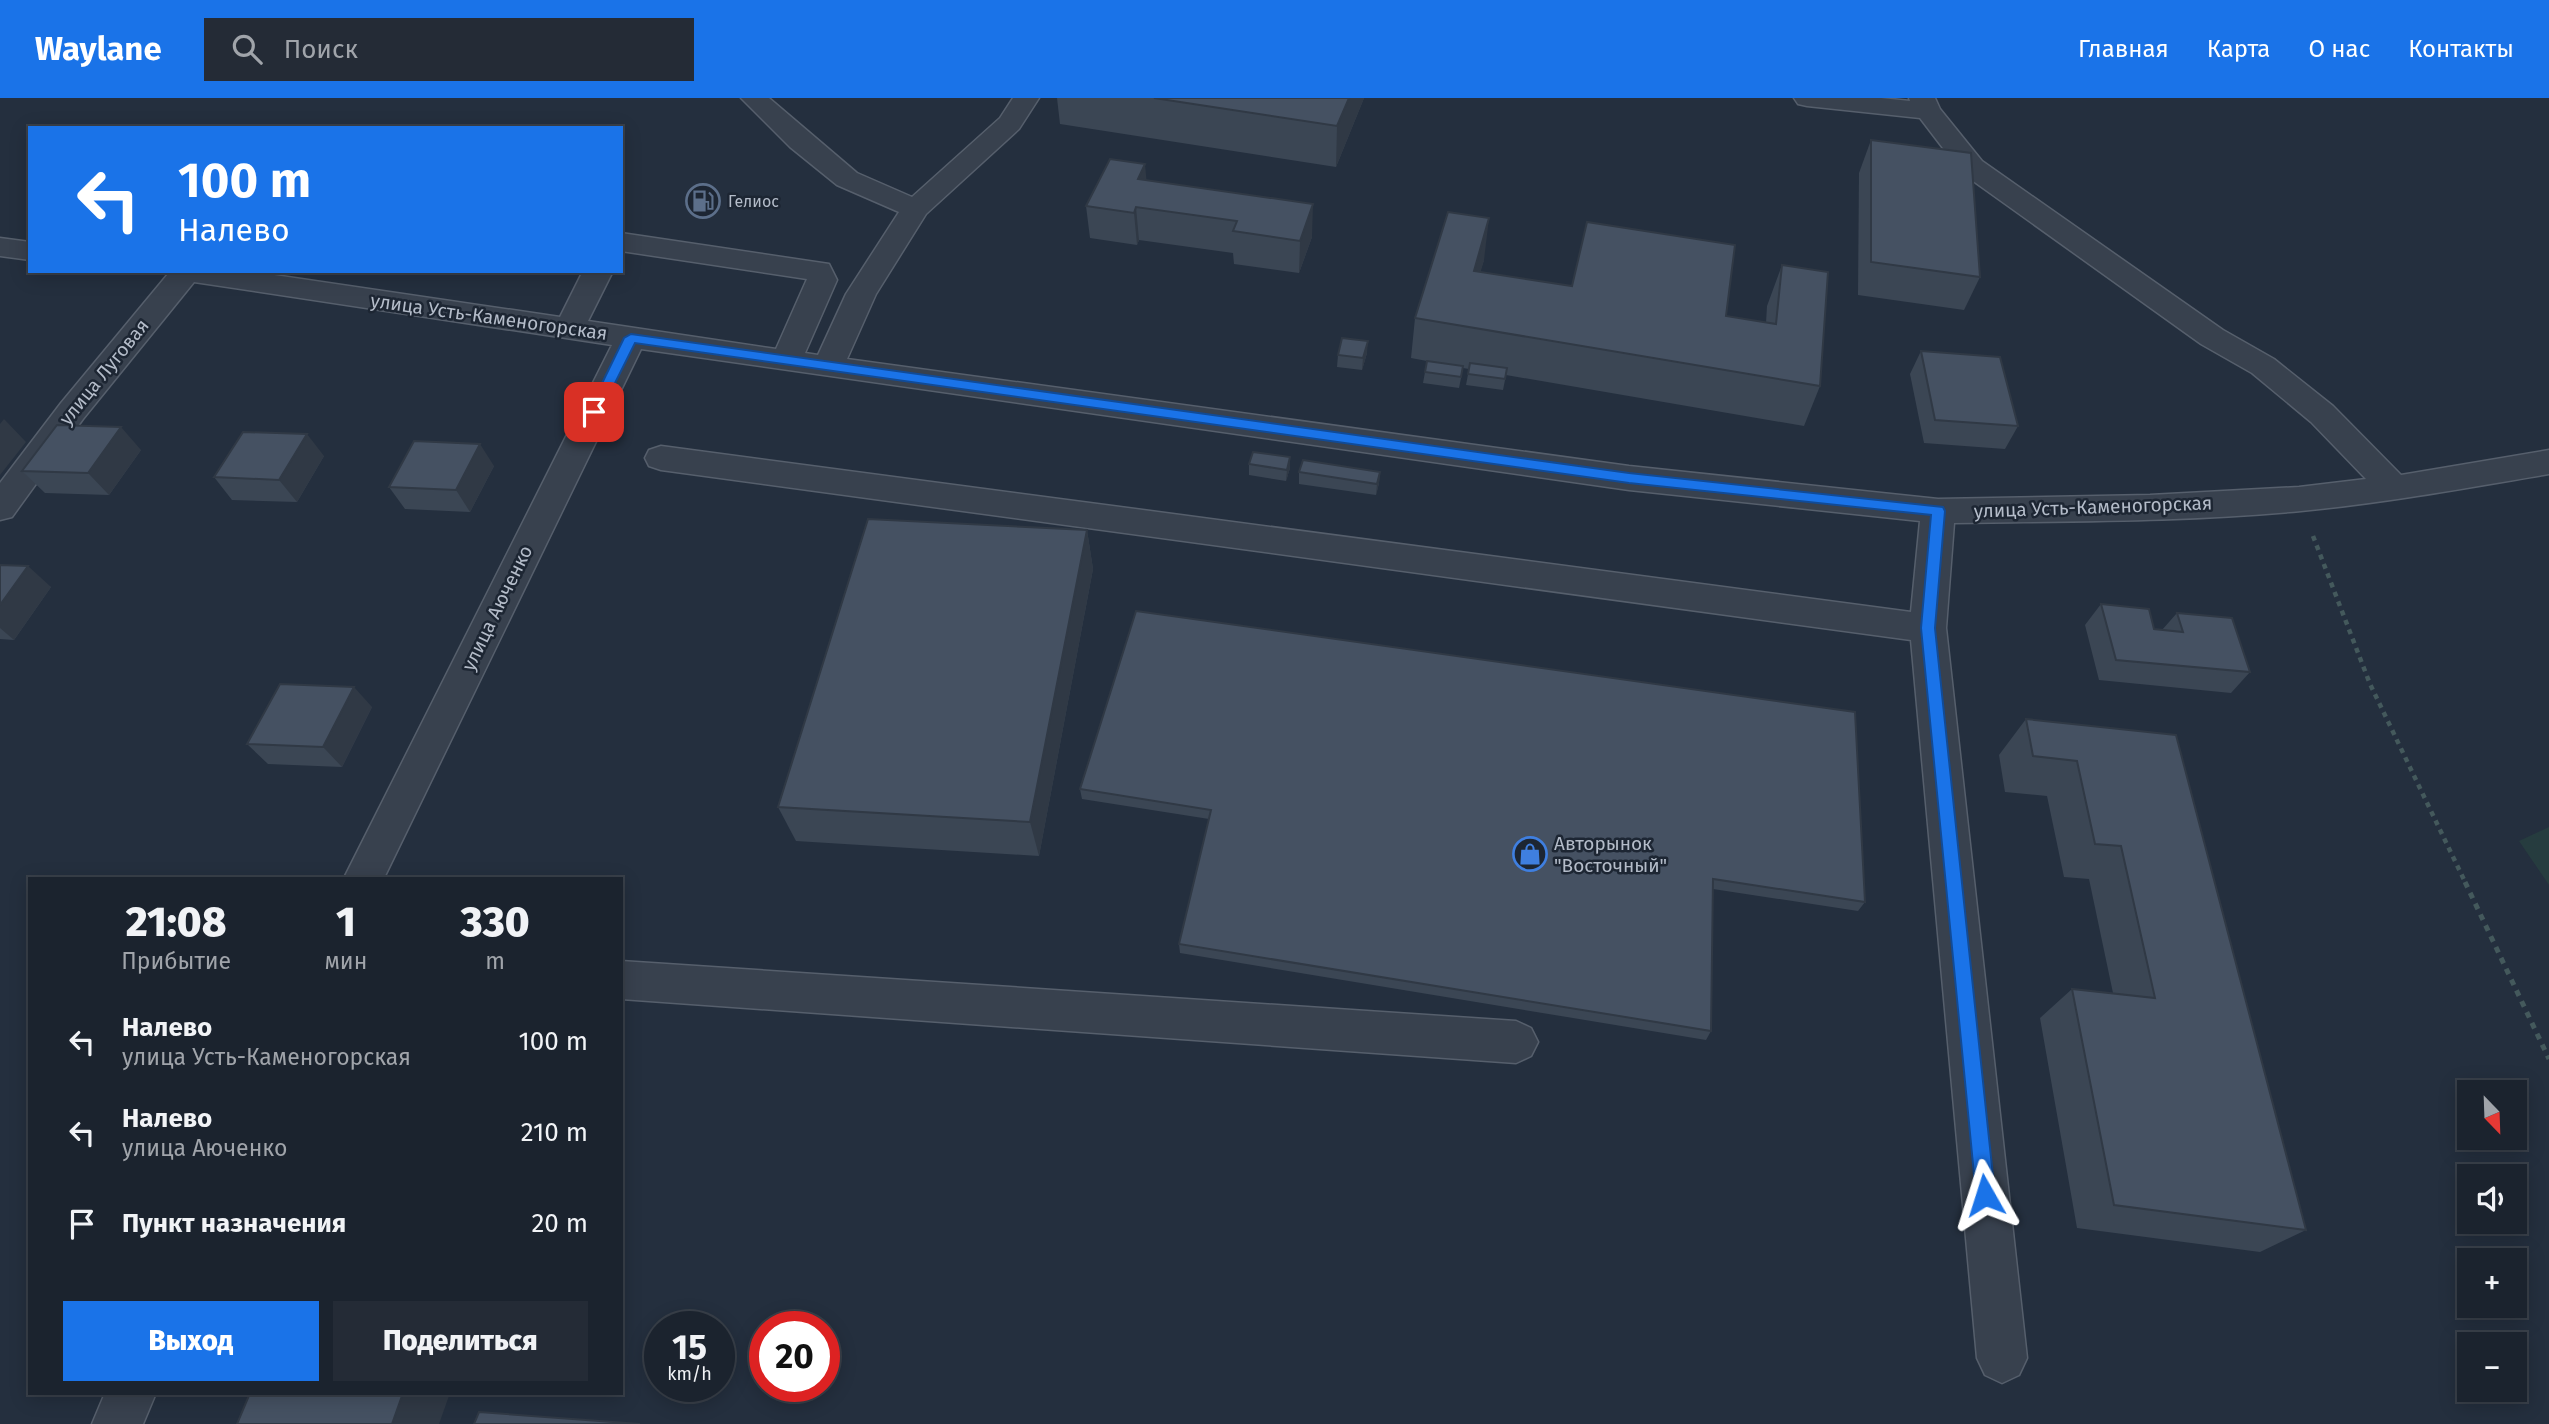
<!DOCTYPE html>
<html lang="ru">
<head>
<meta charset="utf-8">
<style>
	:root { --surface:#1b232e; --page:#242b36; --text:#f1f3f6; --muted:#a0a4aa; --line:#39404a; --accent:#1a73e8 }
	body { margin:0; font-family:"Fira Sans",sans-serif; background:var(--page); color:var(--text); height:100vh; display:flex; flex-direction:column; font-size:26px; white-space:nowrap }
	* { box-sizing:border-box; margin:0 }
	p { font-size:23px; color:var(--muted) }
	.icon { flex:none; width:38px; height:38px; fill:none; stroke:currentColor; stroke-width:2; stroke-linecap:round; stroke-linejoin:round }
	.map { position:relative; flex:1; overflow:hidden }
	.details { position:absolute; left:28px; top:779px; width:595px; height:518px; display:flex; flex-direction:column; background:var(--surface); border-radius:0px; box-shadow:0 4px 18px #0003,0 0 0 2px var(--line) }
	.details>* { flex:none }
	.banner { position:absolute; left:28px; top:28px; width:595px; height:147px; border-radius:0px; box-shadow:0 4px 18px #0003,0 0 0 2px var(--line); background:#1a73e8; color:#fff; overflow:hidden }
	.needle { width:46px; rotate:157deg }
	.fabs { position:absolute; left:2457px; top:982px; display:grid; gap:14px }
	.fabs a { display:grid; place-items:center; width:70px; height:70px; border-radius:0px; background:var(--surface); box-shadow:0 4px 18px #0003,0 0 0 2px var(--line); font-size:35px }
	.speed { position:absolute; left:644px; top:1213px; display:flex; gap:14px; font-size:35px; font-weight:700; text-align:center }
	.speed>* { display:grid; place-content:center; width:91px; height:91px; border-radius:50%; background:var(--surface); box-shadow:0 4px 18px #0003,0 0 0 2px var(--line); line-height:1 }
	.speed small { font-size:18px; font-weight:400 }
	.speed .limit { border:10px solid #d22; background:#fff; color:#111 }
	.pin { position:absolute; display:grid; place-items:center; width:60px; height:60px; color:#fff; margin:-30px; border-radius:14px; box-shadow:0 4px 10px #0006 }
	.me { position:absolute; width:77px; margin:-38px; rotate:354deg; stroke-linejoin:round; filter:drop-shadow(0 0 5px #0008) }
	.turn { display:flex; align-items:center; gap:24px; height:147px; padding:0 35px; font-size:32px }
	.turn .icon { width:91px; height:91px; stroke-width:2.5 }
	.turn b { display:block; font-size:49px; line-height:60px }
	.eta { display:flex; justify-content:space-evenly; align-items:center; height:119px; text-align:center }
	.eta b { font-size:42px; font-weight:800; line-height:49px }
	.primary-button { display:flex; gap:14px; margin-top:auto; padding:14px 35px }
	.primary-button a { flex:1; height:80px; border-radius:0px; background:var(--accent); color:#fff; font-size:28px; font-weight:800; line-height:80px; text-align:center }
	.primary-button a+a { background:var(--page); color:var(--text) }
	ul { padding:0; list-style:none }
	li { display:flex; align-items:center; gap:21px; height:91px; padding:0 35px }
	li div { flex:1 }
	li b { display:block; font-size:26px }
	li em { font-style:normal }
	header { display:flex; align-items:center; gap:42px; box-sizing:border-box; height:98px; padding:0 35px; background:var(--accent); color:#fff }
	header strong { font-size:33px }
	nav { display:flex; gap:38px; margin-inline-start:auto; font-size:24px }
	.search { width:490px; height:63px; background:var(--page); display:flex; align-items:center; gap:18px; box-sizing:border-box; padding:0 24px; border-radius:0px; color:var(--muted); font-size:26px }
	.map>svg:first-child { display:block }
	.green { fill:#263c3f }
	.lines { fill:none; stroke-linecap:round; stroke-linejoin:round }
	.minor-casing { stroke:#565f6c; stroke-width:3 }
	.path-far1 { stroke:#44595c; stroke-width:4.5; stroke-dasharray:5 5; stroke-linecap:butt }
	.path { stroke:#44595c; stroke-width:5; stroke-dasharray:6 6; stroke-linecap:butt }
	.minor { fill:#38414e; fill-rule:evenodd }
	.wall { fill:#3b4654 }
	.shaded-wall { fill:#303945 }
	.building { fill:#455162; stroke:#303945; stroke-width:2 }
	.route { fill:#1a73e8; stroke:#114b97; stroke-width:2 }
	.labels { text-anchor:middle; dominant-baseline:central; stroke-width:5; stroke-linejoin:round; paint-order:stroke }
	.far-poi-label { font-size:16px; fill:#b4bcc9; stroke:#1d2633; text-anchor:start }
	.street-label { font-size:19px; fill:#b4bcc9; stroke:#1d2633 }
	.poi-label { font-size:19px; fill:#b4bcc9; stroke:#1d2633; text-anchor:start }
</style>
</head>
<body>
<header>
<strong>Waylane</strong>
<div class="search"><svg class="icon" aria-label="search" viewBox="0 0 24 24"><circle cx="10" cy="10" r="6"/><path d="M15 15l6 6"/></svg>Поиск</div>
<nav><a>Главная</a><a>Карта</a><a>О нас</a><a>Контакты</a></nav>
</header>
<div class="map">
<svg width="2549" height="1326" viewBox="0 0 2549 1326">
	<rect width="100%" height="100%" fill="#242f3e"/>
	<!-- green -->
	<path class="green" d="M2549 729V787L2519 743Z"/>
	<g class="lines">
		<!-- minor casing -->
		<g class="minor-casing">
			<g id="minor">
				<path d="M741 0H769L857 75 912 99 1000 20 1013 0H1039L1019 31 926 116 876 196 847 261 1629 368 1938 401 2150 397 2299 389 2366 381 2311 324 2252 275 2201 246 1962 75 1920 20 1807 8 1798 6 1794 0H1881L1910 3 1909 0H1935L1940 11 1982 63 2223 232 2274 261 2333 308 2401 377 2549 352V376C2466 390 2384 405 2301 413 2186 424 2069 423 1954 425L1946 530 2027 1260 2019 1277 2002 1285 1985 1277 1977 1260 1911 542 661 372 649 368 645 360 649 352 661 348 1911 514 1920 423 1629 392 641 251 384 780H344L612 247 194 184 83 321 12 419 0 422V385L61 305 168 176 166 173H247L560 219 583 173H613L588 223 776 251 807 181 621 153V135L829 166 837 182 805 255 818 257 846 196 899 114 837 87 790 49Z"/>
				<path d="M0 140 30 144V162L0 158Z"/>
				<path d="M621 863 1516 923 1531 930 1538 944 1531 958 1516 965 621 901Z"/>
				<path d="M105 1295H156L143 1326H92Z"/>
			</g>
		</g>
		<!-- path-far1 -->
		<path class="path-far1" d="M2313 438 2370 586 2466 786"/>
		<!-- path -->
		<path class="path" d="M2465 784 2549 961"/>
		<!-- minor -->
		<use href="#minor" class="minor"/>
	</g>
	<!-- wall -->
	<g class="wall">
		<path d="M1057 0H1364L1336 69 1060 26Z"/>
		<path d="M1871 42 1980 179 1964 212 1858 197 1859 75Z"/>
		<path d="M1147 83 1312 139 1299 175 1234 166 1233 155 1139 142 1137 147 1090 140 1086 108Z"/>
		<path d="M1484 162 1480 174 1766 225 1767 208 1782 167 1820 288 1804 328 1506 277 1503 292 1466 287 1469 271 1463 270 1459 290 1423 285 1427 263 1411 260 1415 220Z"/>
		<path d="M1921 253 2018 328 2005 351 1924 345 1910 276Z"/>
		<path d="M1367 255 1362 272 1337 269 1338 257Z"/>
		<path d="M141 352 109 397 45 395 22 373Z"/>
		<path d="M324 358 297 404 232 402 214 379Z"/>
		<path d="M1290 359V370L1286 383 1249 377V366Z"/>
		<path d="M494 368 470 414 405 411 389 389Z"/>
		<path d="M1299 374H1380L1379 385 1376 397 1299 386Z"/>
		<path d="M1087 432 1093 471 1039 758 796 743 778 709Z"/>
		<path d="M0 467 51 489 14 542 0 541Z"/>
		<path d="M2101 506 2154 531 2162 532 2177 515 2250 574 2231 595 2099 582 2085 527Z"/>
		<path d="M1136 513 1865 804 1858 813 1713 791 1711 933 1706 942 1180 855 1179 846 1209 721 1082 701 1080 691Z"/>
		<path d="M372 609 342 669 268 666 247 646Z"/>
		<path d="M2026 621 2176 637 2306 1132 2260 1154 2077 1130 2040 920 2072 891 2113 895 2089 781 2064 779 2047 698 2005 694 1999 657Z"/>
	</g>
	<!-- shaded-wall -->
	<g class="shaded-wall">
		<path d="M1349 0H1364L1336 69 1337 28Z"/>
		<path d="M1145 66 1148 99 1138 81Z"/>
		<path d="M1313 106 1312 139 1299 175 1300 143Z"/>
		<path d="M1136 109 1139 142 1137 147 1134 115Z"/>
		<path d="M1489 120 1484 162 1469 214 1474 173Z"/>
		<path d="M1368 243 1367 255 1362 272 1363 260Z"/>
		<path d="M4 321 26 344 0 377V326Z"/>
		<path d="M121 329 141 352 109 397 88 375Z"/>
		<path d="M307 336 324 358 297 404 279 382Z"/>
		<path d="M480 346 494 368 470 414 456 392Z"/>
		<path d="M1290 359V370L1286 383 1287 372Z"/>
		<path d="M1380 374 1379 385 1376 397 1377 386Z"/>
		<path d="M1087 432 1093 471 1039 758 1030 724Z"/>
		<path d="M28 468 51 489 14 542 0 530V507Z"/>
		<path d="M354 589 372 609 342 669 323 649Z"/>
		<path d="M403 1295H450L439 1326H392Z"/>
	</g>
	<!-- building -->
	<g class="building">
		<path d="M1154 0H1349L1337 28Z"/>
		<path d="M1871 42 1971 55 1980 179 1871 164Z"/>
		<path d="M1110 61 1145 66 1138 81 1313 106 1300 143 1233 133 1237 123 1136 109 1134 115 1086 108Z"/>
		<path d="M1448 114 1489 120 1474 173 1572 188 1587 124 1735 147 1726 218 1776 226 1782 167 1828 174 1820 288 1415 220Z"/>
		<path d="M1342 240 1368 243 1363 260 1338 257Z"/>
		<path d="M1921 253 2000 259 2018 328 1935 322Z"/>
		<path d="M1427 263 1463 268 1461 279 1425 274Z"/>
		<path d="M1470 265 1507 270 1505 281 1468 276Z"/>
		<path d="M57 327 121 329 88 375 22 373Z"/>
		<path d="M243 334 307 336 279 382 214 379Z"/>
		<path d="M414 343 480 346 456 392 389 389Z"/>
		<path d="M1253 354 1290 359 1287 372 1249 366Z"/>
		<path d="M1303 362 1380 374 1377 386 1299 374Z"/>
		<path d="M868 421 1087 432 1030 724 778 709Z"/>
		<path d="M0 467 28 468 0 507Z"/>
		<path d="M2101 506 2149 511 2154 531 2183 534 2177 515 2232 520 2250 574 2116 562Z"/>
		<path d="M1136 513 1855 614 1865 804 1713 781 1711 933 1179 846 1211 712 1080 691Z"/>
		<path d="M280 586 354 589 323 649 247 646Z"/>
		<path d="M2026 621 2176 637 2306 1132 2114 1107 2072 891 2155 900 2121 748 2095 746 2077 663 2033 658Z"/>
		<path d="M250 1295H403L392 1326H237Z"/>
		<path d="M479 1314 640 1326H474Z"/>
	</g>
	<!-- route -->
	<path class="route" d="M631 236 1629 375 1943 409 1945 413 1935 530 1995 1097 1992 1104 1985 1107 1978 1104 1976 1097 1921 530 1931 417 1629 385 635 245 599 317H590L588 314 624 240Z"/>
	<!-- icons -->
	<defs>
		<g id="fuel-ring" transform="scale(1.75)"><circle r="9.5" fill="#1d2633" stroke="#5c6f8a" stroke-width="1.5"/><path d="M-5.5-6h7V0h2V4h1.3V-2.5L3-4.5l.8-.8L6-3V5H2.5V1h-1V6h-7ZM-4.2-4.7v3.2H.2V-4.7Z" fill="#5c6f8a"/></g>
		<g id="shop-ring" transform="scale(1.75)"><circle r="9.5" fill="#1d2633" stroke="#3f7fe0" stroke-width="1.5"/><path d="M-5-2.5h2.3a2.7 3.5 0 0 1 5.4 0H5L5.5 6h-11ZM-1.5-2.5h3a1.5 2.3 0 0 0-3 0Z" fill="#3f7fe0"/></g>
	</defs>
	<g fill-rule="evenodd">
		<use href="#fuel-ring" x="703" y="103"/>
		<use href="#shop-ring" x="1530" y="756"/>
	</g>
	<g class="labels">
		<!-- far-poi labels -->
		<g class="far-poi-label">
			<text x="728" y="103">Гелиос</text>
		</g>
		<!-- street labels -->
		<g class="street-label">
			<text transform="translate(489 219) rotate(8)">улица Усть-Каменогорская</text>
			<text transform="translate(104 274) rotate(-51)">улица Луговая</text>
			<text transform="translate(2093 409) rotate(-2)">улица Усть-Каменогорская</text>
			<text transform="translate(497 510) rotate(-64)">улица Аюченко</text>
		</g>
		<!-- poi labels -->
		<g class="poi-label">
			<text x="1554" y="745">Авторынок<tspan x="1554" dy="22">"Восточный"</tspan></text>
		</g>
	</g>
</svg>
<div class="fabs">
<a><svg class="needle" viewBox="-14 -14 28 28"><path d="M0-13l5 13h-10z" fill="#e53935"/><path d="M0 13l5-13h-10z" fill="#a0a4aa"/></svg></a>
<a><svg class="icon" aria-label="sound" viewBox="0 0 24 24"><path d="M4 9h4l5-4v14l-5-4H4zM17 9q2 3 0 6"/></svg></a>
<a>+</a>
<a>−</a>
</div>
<div class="speed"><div>15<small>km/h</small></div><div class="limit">20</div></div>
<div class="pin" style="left:594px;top:314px;background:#d93025"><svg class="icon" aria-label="arrive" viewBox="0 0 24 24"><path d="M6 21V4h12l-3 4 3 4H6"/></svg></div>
<svg class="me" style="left:1985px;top:1097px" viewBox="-20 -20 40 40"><path d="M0-17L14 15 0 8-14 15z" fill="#1a73e8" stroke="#fff" stroke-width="4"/></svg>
<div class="banner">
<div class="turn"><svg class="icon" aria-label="left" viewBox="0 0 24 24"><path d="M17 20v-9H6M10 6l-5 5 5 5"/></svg><div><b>100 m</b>Налево</div></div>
</div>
<section class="details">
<div class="eta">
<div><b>21:08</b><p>Прибытие</p></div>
<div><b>1</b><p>мин</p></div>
<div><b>330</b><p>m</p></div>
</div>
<ul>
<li><svg class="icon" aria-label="left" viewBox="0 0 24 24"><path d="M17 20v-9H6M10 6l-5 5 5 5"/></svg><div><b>Налево</b><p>улица Усть-Каменогорская</p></div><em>100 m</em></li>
<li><svg class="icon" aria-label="left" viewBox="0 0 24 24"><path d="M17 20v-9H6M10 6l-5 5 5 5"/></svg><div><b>Налево</b><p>улица Аюченко</p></div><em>210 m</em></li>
<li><svg class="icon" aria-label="arrive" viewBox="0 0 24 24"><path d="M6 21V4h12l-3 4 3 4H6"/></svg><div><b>Пункт назначения</b></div><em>20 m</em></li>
</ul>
<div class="primary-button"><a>Выход</a><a>Поделиться</a></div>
</section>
</div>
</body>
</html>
